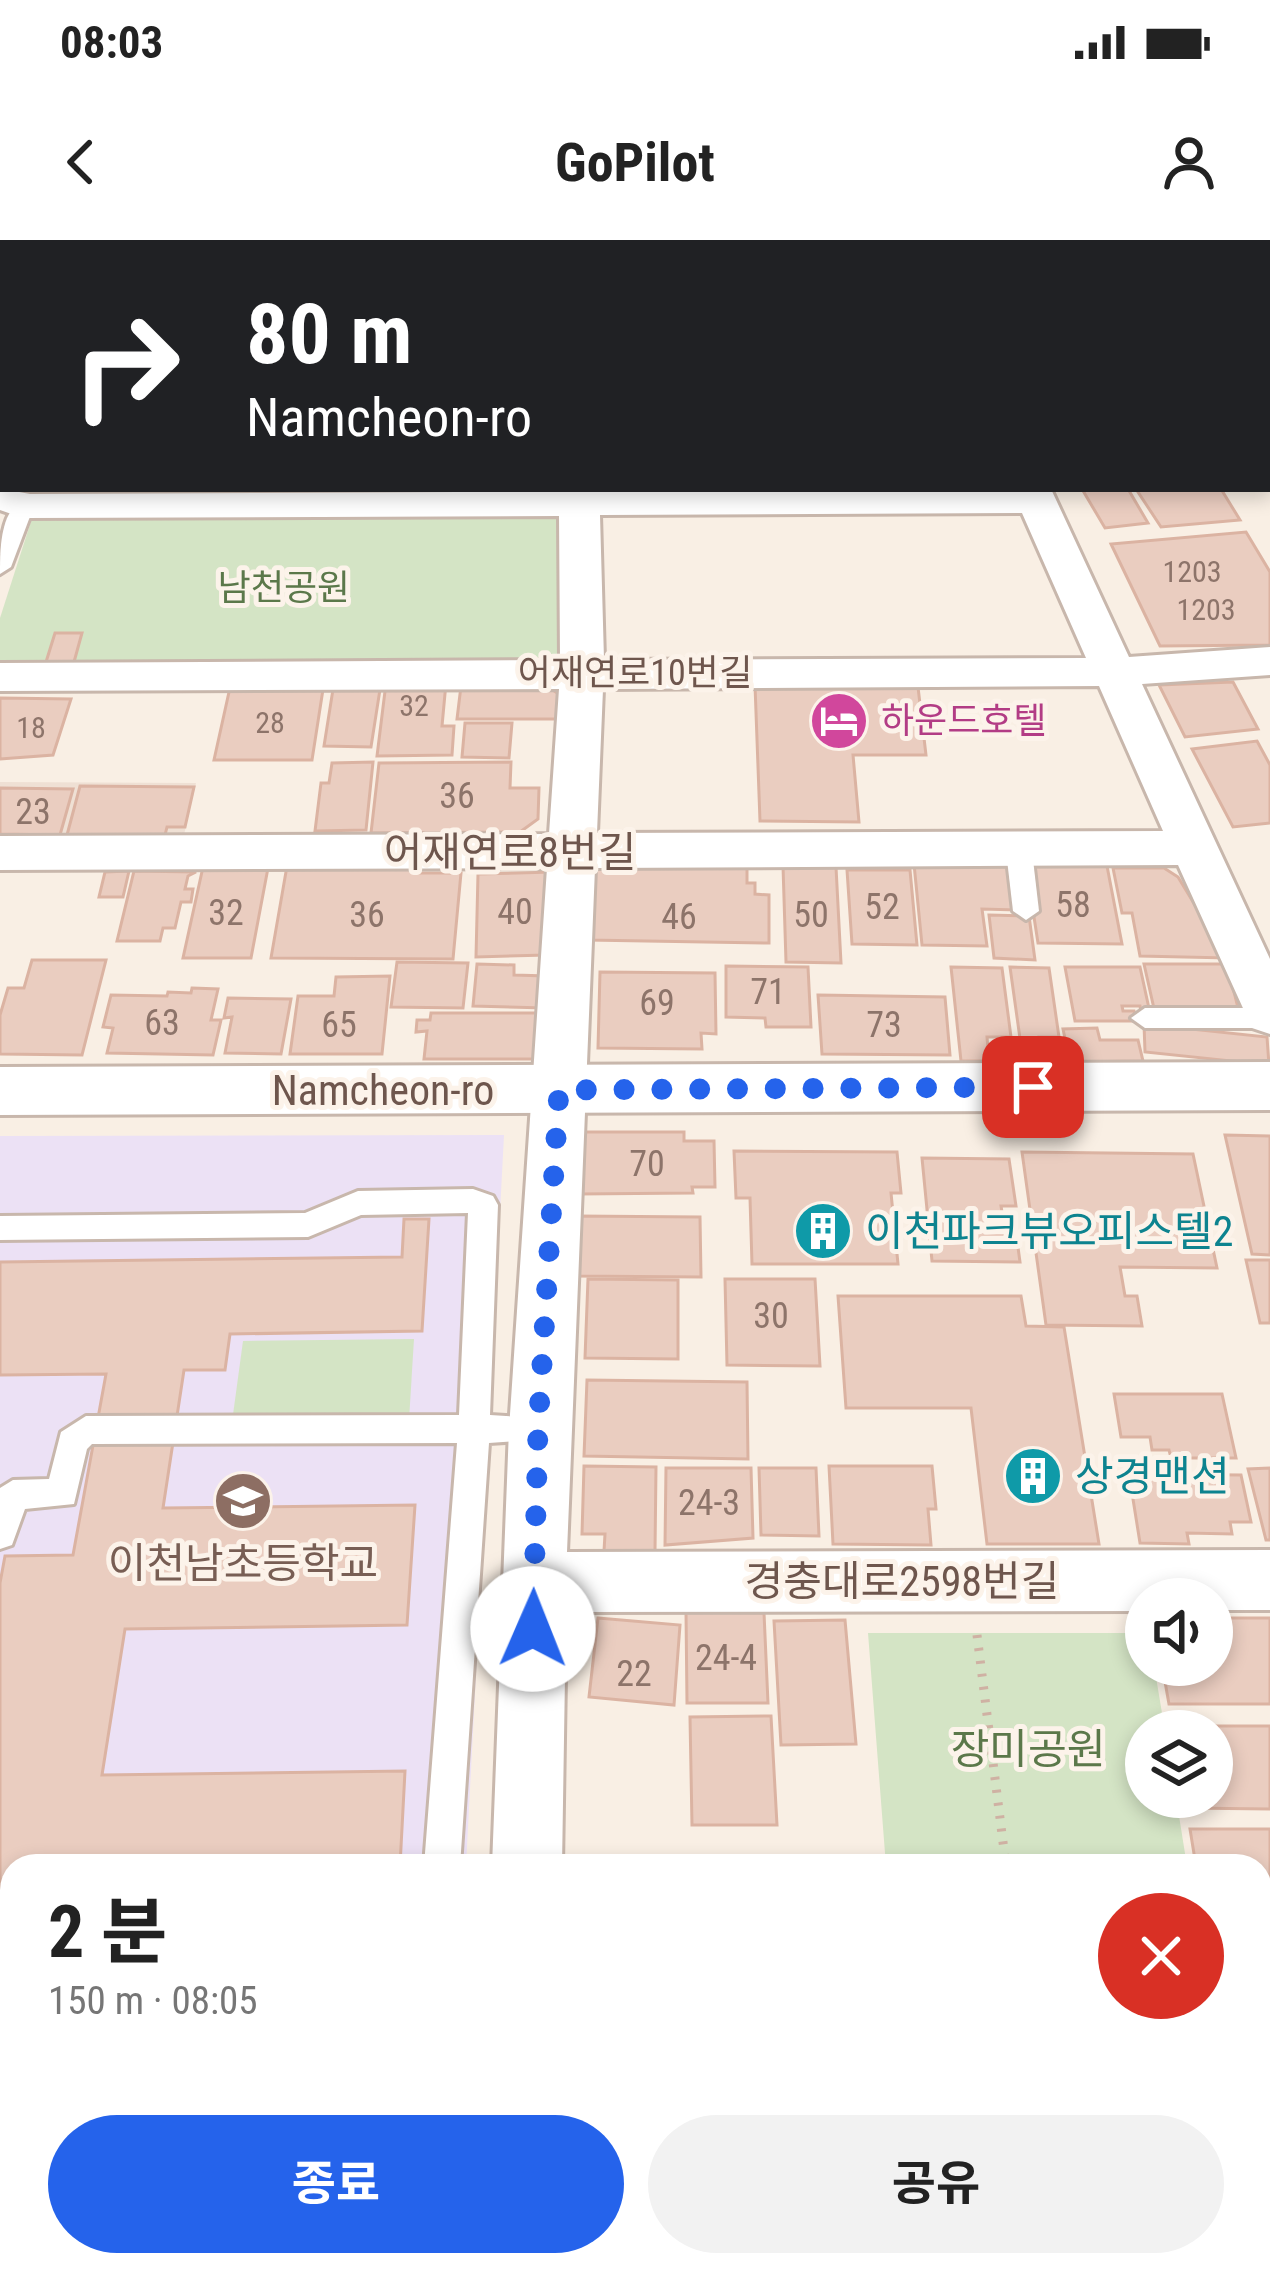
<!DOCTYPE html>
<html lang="ko">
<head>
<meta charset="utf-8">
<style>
	:root { --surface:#fff; --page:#f2f2f2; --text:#222; --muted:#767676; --accent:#2563eb }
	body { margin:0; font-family:"Roboto Condensed","Noto Sans KR",sans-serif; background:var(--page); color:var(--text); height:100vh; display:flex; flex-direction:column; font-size:45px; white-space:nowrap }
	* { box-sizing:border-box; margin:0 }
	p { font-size:39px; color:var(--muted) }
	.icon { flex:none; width:66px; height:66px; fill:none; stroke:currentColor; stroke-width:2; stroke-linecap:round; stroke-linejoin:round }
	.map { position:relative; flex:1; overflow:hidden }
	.drawer { position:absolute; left:0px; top:1614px; width:1272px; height:423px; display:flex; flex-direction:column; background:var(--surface); border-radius:36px 36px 0 0; box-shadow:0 6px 18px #0003 }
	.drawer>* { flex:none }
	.top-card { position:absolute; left:0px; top:0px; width:1272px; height:252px; box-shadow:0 6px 18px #0003; background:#202124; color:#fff; overflow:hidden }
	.buttons { position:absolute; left:1125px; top:1338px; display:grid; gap:24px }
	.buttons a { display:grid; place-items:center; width:108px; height:108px; border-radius:50%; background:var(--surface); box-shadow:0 6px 18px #0003; font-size:60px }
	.pin { position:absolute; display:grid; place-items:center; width:102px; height:102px; color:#fff; margin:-51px; border-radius:24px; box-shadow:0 6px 18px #0006 }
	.me { position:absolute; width:132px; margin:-66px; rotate:1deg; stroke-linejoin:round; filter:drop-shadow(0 0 9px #0008) }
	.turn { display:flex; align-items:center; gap:42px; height:252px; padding:0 48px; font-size:54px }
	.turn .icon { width:156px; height:156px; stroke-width:2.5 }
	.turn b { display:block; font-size:84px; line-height:102px }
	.round { display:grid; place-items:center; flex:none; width:126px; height:126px; border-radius:63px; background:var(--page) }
	.headline { display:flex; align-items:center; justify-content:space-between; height:204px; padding:0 48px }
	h1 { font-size:72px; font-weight:700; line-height:90px }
	.cta { display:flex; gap:24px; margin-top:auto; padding:24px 48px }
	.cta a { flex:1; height:138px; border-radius:72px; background:var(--accent); color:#fff; font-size:48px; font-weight:700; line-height:138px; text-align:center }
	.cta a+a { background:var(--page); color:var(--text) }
	.status { display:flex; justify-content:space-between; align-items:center; height:84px; padding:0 60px; background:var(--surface); direction:ltr }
	.status svg { height:33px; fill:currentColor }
	header { display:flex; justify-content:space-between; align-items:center; height:156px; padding:0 48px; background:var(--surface); font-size:54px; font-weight:700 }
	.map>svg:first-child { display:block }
	.residential { fill:#efe0d4 }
	.education { fill:#ece1f5 }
	.green { fill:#d4e4c5 }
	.building { fill:#eacdc0; stroke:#dbb3a2; stroke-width:3 }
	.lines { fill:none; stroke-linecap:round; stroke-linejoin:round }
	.service-casing { stroke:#c8b7ac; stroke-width:6 }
	.minor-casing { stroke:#c8b7ac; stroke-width:6 }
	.tertiary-casing { stroke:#c8b7ac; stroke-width:6 }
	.secondary-casing { stroke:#cdb8ad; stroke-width:6 }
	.path { stroke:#cfb1a3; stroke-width:9; stroke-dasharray:3 10; stroke-linecap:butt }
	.service { fill:#fff; fill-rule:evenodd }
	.minor { fill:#fff; fill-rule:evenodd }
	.tertiary { fill:#fff; fill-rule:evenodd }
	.secondary { fill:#fff; fill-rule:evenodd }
	.route { stroke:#2563eb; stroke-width:21; stroke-dasharray:0 37.8 }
	.labels { text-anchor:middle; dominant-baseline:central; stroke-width:10; stroke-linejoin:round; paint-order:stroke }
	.far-number-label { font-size:30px; fill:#8d746a }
	.far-park-label { font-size:36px; fill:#5b784a; stroke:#fcf3ea }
	.far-street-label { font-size:36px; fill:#6e564d; stroke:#fcf3ea }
	.far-hotel-label { font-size:36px; fill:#b23c85; stroke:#fcf3ea; text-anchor:start }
	.number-label { font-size:36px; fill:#8d746a }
	.street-label { font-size:42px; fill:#6e564d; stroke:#fcf3ea }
	.culture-label { font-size:42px; fill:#0d838f; stroke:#fcf3ea; text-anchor:start }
	.education-label { font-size:42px; fill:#785e54; stroke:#fcf3ea }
	.park-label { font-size:42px; fill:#5b784a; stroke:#fcf3ea }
</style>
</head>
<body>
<div class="status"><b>08:03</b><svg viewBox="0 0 49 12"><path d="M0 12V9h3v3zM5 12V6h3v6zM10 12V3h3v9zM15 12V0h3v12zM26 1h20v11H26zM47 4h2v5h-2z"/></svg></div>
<header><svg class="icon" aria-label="back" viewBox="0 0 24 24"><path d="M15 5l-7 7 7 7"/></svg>GoPilot<svg class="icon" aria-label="person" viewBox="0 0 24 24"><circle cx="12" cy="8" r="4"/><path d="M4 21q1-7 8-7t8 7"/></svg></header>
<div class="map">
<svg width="1270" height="2036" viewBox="0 0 1270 2036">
	<rect width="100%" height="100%" fill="#f9efe4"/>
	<!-- residential -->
	<path class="residential" d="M0 542 196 543 183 599 0 597Z"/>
	<!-- education -->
	<path class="education" d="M504 895 466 1626H12V1796H0V896Z"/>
	<!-- green -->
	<g class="green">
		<path d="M568 270 563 424 0 426V378L34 272Z"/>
		<path d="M414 1099 409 1180 232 1182 243 1101Z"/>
		<path d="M868 1393H1146V1425H1154L1165 1491H1146V1557H1176L1187 1626H886Z"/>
	</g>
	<!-- building -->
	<g class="building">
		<path d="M1082 249H1128L1148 283 1105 288Z"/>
		<path d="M1136 249H1221L1240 280 1161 287Z"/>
		<path d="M1246 292 1270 332V405L1160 406 1111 304Z"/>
		<path d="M55 393H82L74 422H46Z"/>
		<path d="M1233 442 1258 489 1185 497 1159 445Z"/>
		<path d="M231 443H324L312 520H214Z"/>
		<path d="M334 443H381L371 507 324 506Z"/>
		<path d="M386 443H446L442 486H454L452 515 377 516Z"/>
		<path d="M755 445 918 447 926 515H853L859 582 760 581Z"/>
		<path d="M461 446H547L563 457 561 479H457Z"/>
		<path d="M0 458 71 459 53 515 0 519Z"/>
		<path d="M465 483H512L509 518 462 517Z"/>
		<path d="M1257 501 1270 525V583L1233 587 1192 509Z"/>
		<path d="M373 522 366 590 315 591 321 543H329L332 523Z"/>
		<path d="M511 522 510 548H539L538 579 520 592 371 593 379 523Z"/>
		<path d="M80 546 194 547 185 587H167L165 595H67Z"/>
		<path d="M0 548 73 549 60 595 0 594Z"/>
		<path d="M592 624 747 627V643H755V654L769 655V703L588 700Z"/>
		<path d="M914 624 1012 625 1019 670 982 669 987 706 922 705Z"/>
		<path d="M1026 625 1107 626 1122 704 1038 703Z"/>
		<path d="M287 626H417V633H461L453 719 271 718Z"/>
		<path d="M783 626 836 627 841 723 786 722Z"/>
		<path d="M203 627 268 628 251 718H183Z"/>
		<path d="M1113 628H1164L1178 637 1227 718 1140 716 1132 673H1122Z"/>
		<path d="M847 630H910L917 705 852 704Z"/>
		<path d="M129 631 123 657H99L105 632Z"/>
		<path d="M134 631 196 632 188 636 185 649H193L191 662H181L175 688H163L160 701H117Z"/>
		<path d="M553 632 546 715 476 717 478 634Z"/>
		<path d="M989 675 1029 676 1035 720 994 718Z"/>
		<path d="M32 720H106L82 815 0 814V775L8 748H24Z"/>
		<path d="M397 722 468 723 463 768 391 767Z"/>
		<path d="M477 724 514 725V735L547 736 545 768 473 766Z"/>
		<path d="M1144 724H1227L1239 772 1155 773Z"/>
		<path d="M726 726 808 727 811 787H766L765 778 726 777Z"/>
		<path d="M951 727 1002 728 1011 797H987L989 821H961Z"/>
		<path d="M1010 727 1049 728 1059 797H1039L1042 820H1023Z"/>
		<path d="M1065 727H1140L1150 773 1141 772 1140 766H1122L1123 771H1134L1137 781H1075Z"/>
		<path d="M600 732 715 733 716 794 701 793 702 809 598 808Z"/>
		<path d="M390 736 382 814H290L298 756H334L336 737Z"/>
		<path d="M192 748 218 749 211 780H221L213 815 107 813 113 788 103 787 111 755 167 756 168 752 191 753Z"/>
		<path d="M818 755 945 757 950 815 822 814Z"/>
		<path d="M228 758 291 759 281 814 225 813 232 777 224 778Z"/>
		<path d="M431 773H538L536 819H424L427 791 416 792 417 780H430Z"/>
		<path d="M1144 784 1267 797 1269 825 1145 812Z"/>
		<path d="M1097 788 1100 800H1138L1143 821 1070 822 1063 789Z"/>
		<path d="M581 892H684V901H714L715 947H692L693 953 579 954Z"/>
		<path d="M1225 895 1270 896V1015L1252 1014Z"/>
		<path d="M734 911 897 912 901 953H891L898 1024H752L750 958H736Z"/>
		<path d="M1022 912 1193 914 1217 1028 1120 1027 1125 1056H1137L1142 1086 1046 1085Z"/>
		<path d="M922 918 1009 919 1016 966H1001L1003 978H1014L1020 1022 932 1021Z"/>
		<path d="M576 976 700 977 701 1037 574 1036Z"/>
		<path d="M404 979H429L422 1091 230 1094 225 1130H184L163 1268 415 1265 407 1385 125 1389 102 1535 405 1531 400 1626H12V1671H0V1343L5 1316 73 1315 106 1134 0 1135V1022L402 1017Z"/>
		<path d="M1246 1020H1270V1083H1260Z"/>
		<path d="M588 1039 678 1040V1119L585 1118Z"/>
		<path d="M725 1039H815L820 1126 727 1125Z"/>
		<path d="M838 1056H1021L1026 1086 1064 1087 1099 1304H987L971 1168H846Z"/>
		<path d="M587 1140 747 1142 748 1219 584 1216Z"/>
		<path d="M1114 1154H1222L1236 1218H1171L1169 1210H1152L1150 1197H1121Z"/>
		<path d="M584 1226 656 1227 655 1311H604L605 1294H582Z"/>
		<path d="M829 1226H932L936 1269H928L931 1305 833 1304Z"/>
		<path d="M666 1228H751L753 1298 665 1305Z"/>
		<path d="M759 1228H816L819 1296 761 1295Z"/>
		<path d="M1270 1228V1300H1266L1248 1229Z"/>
		<path d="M1129 1234 1241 1235 1251 1282H1230L1232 1294 1187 1293 1189 1304 1140 1303Z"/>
		<path d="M686 1372 764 1373 768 1463H687Z"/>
		<path d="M598 1378 680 1385 674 1465 589 1457Z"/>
		<path d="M1212 1378H1270V1464H1169L1162 1425H1212Z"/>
		<path d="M845 1380 856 1504 781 1505 774 1381Z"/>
		<path d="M771 1476 777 1585H692L690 1477Z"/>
		<path d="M1172 1486H1270V1569L1186 1568 1184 1557H1212V1491H1173Z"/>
		<path d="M1190 1589H1270V1673H1260V1626H1196Z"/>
		<path d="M0 1941H12V2025H119L117 2036H0Z"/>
		<path d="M137 2025H469L468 2036H136Z"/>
		<path d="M573 2025H676L675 2036H572Z"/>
		<rect x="689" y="2025" width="132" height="11"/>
		<path d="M844 2025H933L934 2036H845Z"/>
		<path d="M947 2025H1069L1070 2036H948Z"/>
		<path d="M1107 2025H1213L1214 2033 1270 2032V2036H1109Z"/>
	</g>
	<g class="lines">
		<!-- service casing -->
		<g class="service-casing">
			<g id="service">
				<path d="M883 0H901L903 3H885Z"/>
				<path d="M23 260 34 266 11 327 0 334C0 310 0 271 23 260Z"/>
				<path d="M1019 602 1032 611 1039 671 1026 680 1013 671 1006 611Z"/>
				<path d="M1145 768H1270V788H1145L1131 778Z"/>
				<path d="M473 949 493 956 498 965 490 1175 550 1179 555 1189 550 1199 489 1203 460 1626H424L457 1203 92 1204 87 1209 74 1264 25 1269 12 1305 0 1309V1248L13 1240 49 1239 61 1192 86 1176 459 1175 468 973 361 975 308 997 0 1000V976L305 973 358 951Z"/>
				<rect x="0" y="1743" width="12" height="38"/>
			</g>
		</g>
		<!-- minor casing -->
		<g class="minor-casing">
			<g id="minor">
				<path d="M27 0H66L68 3H29Z"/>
				<rect x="574" y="0" width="34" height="3"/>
				<path d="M1122 0H1167L1169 3H1124Z"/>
				<rect x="1269" y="20" width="1" height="22"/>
				<path d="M0 243 3 249 30 254 1051 249 1129 417 1270 407V435L1142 444 1270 719V794L1252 788 1178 625 595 628 567 1312 1270 1310V1370H1212V1359H1146V1371L566 1372 562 1626H492L509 1189 547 628 0 630V596L549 594 559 449 0 451V423L560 420 559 276 23 278 0 270ZM1022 273 1086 418 604 420 600 275ZM1099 446 1163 591 597 593 603 449Z"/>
				<rect x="1260" y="1842" width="10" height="76"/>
				<path d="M12 1864V1940L0 1941V1865Z"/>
				<rect x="476" y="2025" width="80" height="11"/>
			</g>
		</g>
		<!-- tertiary casing -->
		<g class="tertiary-casing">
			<g id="tertiary">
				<path d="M592 0H640L642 3H594Z"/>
				<path d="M3 102V128L0 129V103Z"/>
				<path d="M1269 180 1270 181V209L1269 208Z"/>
				<path d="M1270 822V870L0 875V827Z"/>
			</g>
		</g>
		<!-- secondary casing -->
		<g class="secondary-casing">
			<g id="secondary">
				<path d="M1100 0H1140L1142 3H1102Z"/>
				<rect x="1269" y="213" width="1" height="30"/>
			</g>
		</g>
		<!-- path -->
		<g class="path">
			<path d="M977 1395 1006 1626"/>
			<path d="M886 1625 1046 1626"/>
		</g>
		<!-- service -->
		<use href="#service" class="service"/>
		<!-- minor -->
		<use href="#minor" class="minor"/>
		<!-- tertiary -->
		<use href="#tertiary" class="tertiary"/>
		<!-- secondary -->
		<use href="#secondary" class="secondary"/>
	</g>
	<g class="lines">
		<!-- route -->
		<path class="route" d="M533 1389 538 1189 559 850 1033 847"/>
	</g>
	<!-- icons -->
	<defs>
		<g id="hotel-disc" transform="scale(3)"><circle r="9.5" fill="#d1479c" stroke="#fcf3ea"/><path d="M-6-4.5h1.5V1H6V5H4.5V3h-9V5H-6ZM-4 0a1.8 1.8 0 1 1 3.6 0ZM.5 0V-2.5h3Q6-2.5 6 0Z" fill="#fff"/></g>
		<g id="building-disc" transform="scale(3)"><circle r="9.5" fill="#0f9aa8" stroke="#fcf3ea"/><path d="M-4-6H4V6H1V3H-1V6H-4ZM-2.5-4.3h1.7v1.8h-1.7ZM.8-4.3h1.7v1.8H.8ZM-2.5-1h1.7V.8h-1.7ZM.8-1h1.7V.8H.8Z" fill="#fff"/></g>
		<g id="school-disc" transform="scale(3)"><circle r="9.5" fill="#8d6e63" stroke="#fcf3ea"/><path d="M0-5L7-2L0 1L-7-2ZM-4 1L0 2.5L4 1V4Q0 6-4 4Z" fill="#fff"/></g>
	</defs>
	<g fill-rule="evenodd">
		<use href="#hotel-disc" x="839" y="481"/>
		<use href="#building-disc" x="823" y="991"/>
		<use href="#building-disc" x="1033" y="1236"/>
		<use href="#school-disc" x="243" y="1261"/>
	</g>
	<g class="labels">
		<!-- far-number labels -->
		<g class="far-number-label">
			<text x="1192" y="331">1203</text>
			<text x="1206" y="369">1203</text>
			<text x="414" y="465">32</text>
			<text x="270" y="482">28</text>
			<text x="31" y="487">18</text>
		</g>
		<!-- far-park labels -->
		<g class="far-park-label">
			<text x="284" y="348">남천공원</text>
		</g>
		<!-- far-street labels -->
		<g class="far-street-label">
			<text x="635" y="433">어재연로10번길</text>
		</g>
		<!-- far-hotel labels -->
		<g class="far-hotel-label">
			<text x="881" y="481">하운드호텔</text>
		</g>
		<!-- number labels -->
		<g class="number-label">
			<text x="457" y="556">36</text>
			<text x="33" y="572">23</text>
			<text x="1073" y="665">58</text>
			<text x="882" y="667">52</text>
			<text x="515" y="672">40</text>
			<text x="226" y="673">32</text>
			<text x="367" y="675">36</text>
			<text x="811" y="675">50</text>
			<text x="679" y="677">46</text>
			<text x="768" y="752">71</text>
			<text x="657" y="763">69</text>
			<text x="162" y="783">63</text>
			<text x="339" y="785">65</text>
			<text x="884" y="785">73</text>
			<text x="647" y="924">70</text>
			<text x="771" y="1076">30</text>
			<text x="709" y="1263">24-3</text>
			<text x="726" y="1418">24-4</text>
			<text x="634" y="1434">22</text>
		</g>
		<!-- street labels -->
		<g class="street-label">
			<text x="510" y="612">어재연로8번길</text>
			<text x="383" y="850">Namcheon-ro</text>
			<text x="902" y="1341">경충대로2598번길</text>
		</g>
		<!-- culture labels -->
		<g class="culture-label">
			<text x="865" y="991">이천파크뷰오피스텔2</text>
			<text x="1075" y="1236">상경맨션</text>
		</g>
		<!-- education labels -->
		<g class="education-label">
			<text x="243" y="1323">이천남초등학교</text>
		</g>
		<!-- park labels -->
		<g class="park-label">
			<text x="1028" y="1509">장미공원</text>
		</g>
	</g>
</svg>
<div class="buttons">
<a><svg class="icon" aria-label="sound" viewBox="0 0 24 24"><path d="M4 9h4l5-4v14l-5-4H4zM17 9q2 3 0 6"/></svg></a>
<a><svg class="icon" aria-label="layers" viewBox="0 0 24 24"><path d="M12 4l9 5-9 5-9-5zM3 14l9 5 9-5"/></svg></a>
</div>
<div class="pin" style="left:1033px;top:847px;background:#d93025"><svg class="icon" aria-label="arrive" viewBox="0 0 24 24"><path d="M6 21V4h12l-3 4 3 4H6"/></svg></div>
<svg class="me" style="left:533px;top:1389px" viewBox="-20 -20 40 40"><circle r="19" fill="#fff"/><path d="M0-13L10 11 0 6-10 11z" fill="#2563eb"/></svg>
<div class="top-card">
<div class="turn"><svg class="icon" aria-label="right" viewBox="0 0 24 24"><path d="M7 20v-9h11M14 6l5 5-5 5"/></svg><div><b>80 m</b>Namcheon-ro</div></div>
</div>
<section class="drawer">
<div class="headline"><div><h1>2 분</h1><p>150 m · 08:05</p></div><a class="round" style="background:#d93025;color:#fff"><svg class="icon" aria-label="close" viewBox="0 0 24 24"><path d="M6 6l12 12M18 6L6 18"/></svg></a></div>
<div class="cta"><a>종료</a><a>공유</a></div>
</section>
</div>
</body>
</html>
